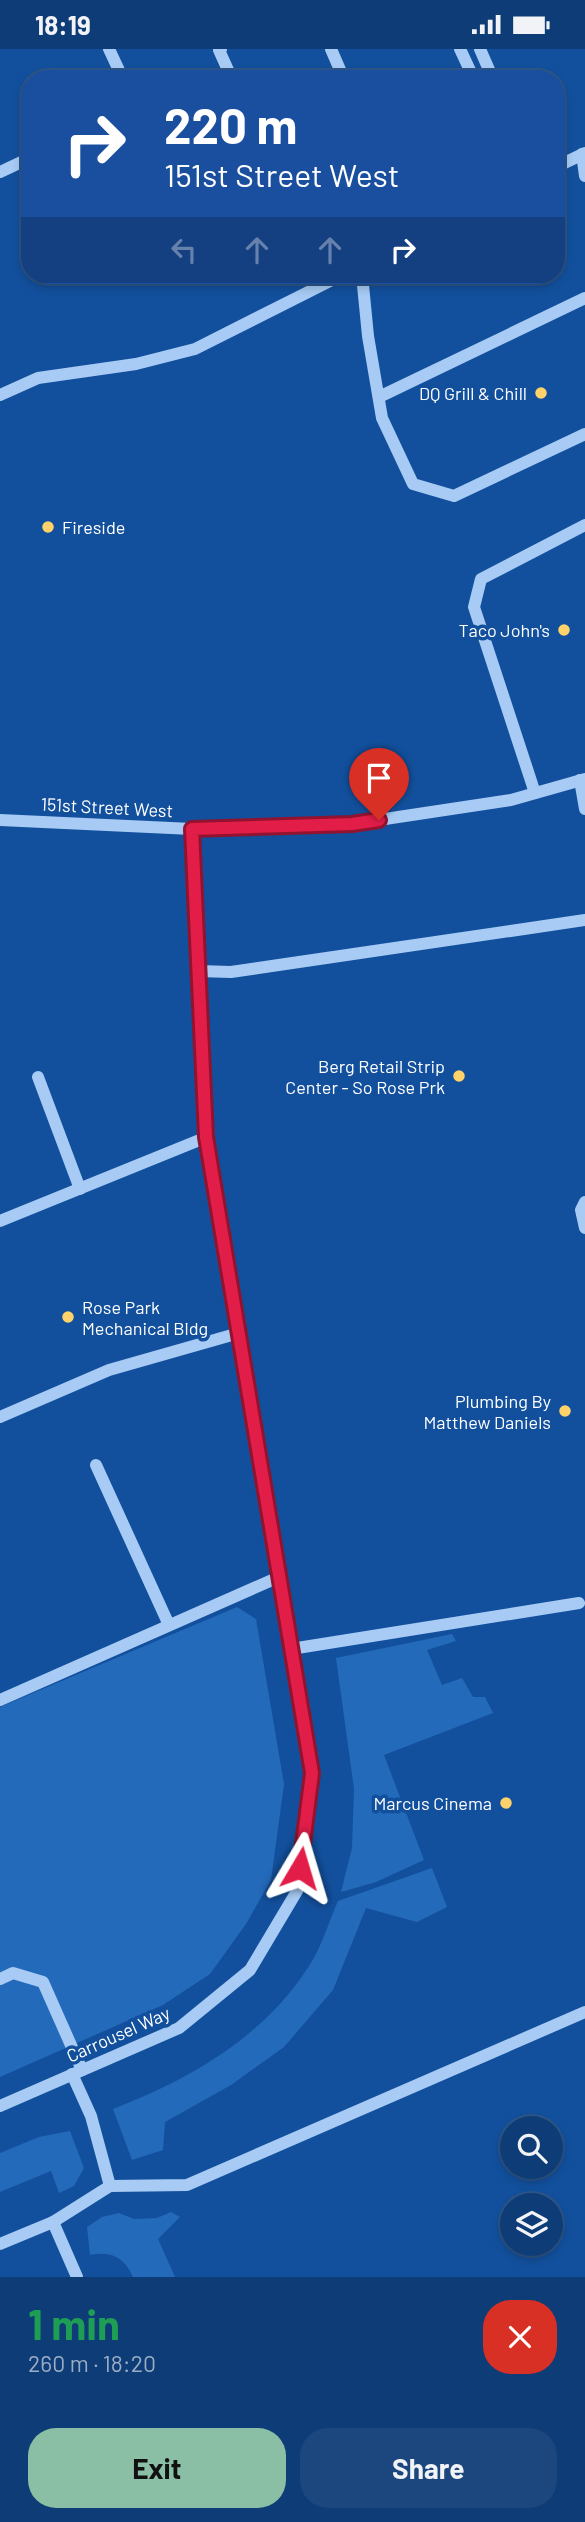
<!DOCTYPE html>
<html lang="en">
<head>
<meta charset="utf-8">
<style>
	:root { --surface:#0e3c76; --page:#1c477e; --text:#f1f3f6; --muted:#9badc5; --line:#2e5688; --accent:#8abfa5 }
	body { margin:0; font-family:Barlow,sans-serif; background:var(--page); color:var(--text); height:100vh; display:flex; flex-direction:column; font-size:26px; white-space:nowrap }
	* { box-sizing:border-box; margin:0 }
	p { font-size:23px; color:var(--muted) }
	.icon { flex:none; width:38px; height:38px; fill:none; stroke:currentColor; stroke-width:2; stroke-linecap:round; stroke-linejoin:round }
	.map { position:relative; height:2228px; overflow:hidden }
	.side { display:flex; flex-direction:column; background:var(--surface); flex:1 }
	.side>* { flex:none }
	.hud { position:absolute; left:21px; top:21px; width:544px; height:214px; border-radius:28px; box-shadow:0 4px 10px #0003,0 0 0 2px var(--line); background:#1a4fa0; color:#fff; overflow:hidden }
	.buttons { position:absolute; left:500px; top:2067px; display:grid; gap:14px }
	.buttons a { display:grid; place-items:center; width:63px; height:63px; border-radius:50%; background:var(--surface); box-shadow:0 4px 10px #0003,0 0 0 2px var(--line); font-size:35px }
	.pin { position:absolute; display:grid; place-items:center; width:60px; height:60px; color:#fff; margin:-72px -30px; border-radius:50% 50% 50% 0; rotate:-45deg; box-shadow:0 0 7px #0007 }
	.pin .icon { rotate:45deg }
	.me { position:absolute; width:77px; margin:-38px; rotate:7deg; stroke-linejoin:round; filter:drop-shadow(0 0 5px #0008) }
	.turn { display:flex; align-items:center; gap:24px; height:147px; padding:0 28px; font-size:32px }
	.turn .icon { width:91px; height:91px; stroke-width:2.5 }
	.turn b { display:block; font-size:49px; line-height:60px }
	.lanes { display:flex; align-items:center; height:66px; padding:0 28px; background:#0003; justify-content:center; gap:35px; direction:ltr }
	.lanes .off { opacity:.35 }
	.round { display:grid; place-items:center; flex:none; width:74px; height:74px; border-radius:28px; background:var(--page) }
	.headline { display:flex; align-items:center; justify-content:space-between; height:119px; padding:0 28px }
	h1 { font-size:42px; font-weight:700; line-height:52px; color:#1e9e55 }
	.primary-button { display:flex; gap:14px; margin-top:auto; padding:14px 28px }
	.primary-button a { flex:1; height:80px; border-radius:28px; background:var(--accent); color:#111; font-size:28px; font-weight:700; line-height:80px; text-align:center }
	.primary-button a+a { background:var(--page); color:var(--text) }
	.status { display:flex; justify-content:space-between; align-items:center; height:49px; padding:0 35px; background:var(--surface); direction:ltr }
	.status svg { height:19px; fill:currentColor }
	.map>svg:first-child { display:block }
	.green { fill:#246abb }
	.lines { fill:none; stroke-linecap:round; stroke-linejoin:round }
	.minor { stroke:#a7cbf4; stroke-width:12 }
	.route-casing { stroke:#92132f; stroke-width:18 }
	.route { stroke:#e11d48; stroke-width:12 }
	.poi-dot { fill:#ffd36a; stroke:#12509d; stroke-width:2.5 }
	.labels { text-anchor:middle; dominant-baseline:central; stroke-width:7; stroke-linejoin:round; paint-order:stroke }
	.poi-label { font-size:18px; fill:#fff; stroke:#12509d; text-anchor:end }
	.street-label { font-size:18px; fill:#fff; stroke:#12509d }
</style>
</head>
<body>
<div class="status"><b>18:19</b><svg viewBox="0 0 49 12"><path d="M0 12V9h3v3zM5 12V6h3v6zM10 12V3h3v9zM15 12V0h3v12zM26 1h20v11H26zM47 4h2v5h-2z"/></svg></div>
<div class="map">
<svg width="585" height="2228" viewBox="0 0 585 2228">
	<rect width="100%" height="100%" fill="#12509d"/>
	<!-- green -->
	<g class="green">
		<path d="M237 1558 256 1570 284 1735 271 1831 246 1875 210 1925 163 1956 0 2028V1658Z"/>
		<path d="M452 1585 456 1592 427 1601 442 1636 462 1629 473 1648H485L493 1664 384 1706 424 1811 376 1833 341 1843 352 1799 354 1740 336 1609Z"/>
		<path d="M432 1819 447 1858 417 1873 366 1859 333 1941 284 1998 231 2036 165 2073 163 2101 132 2111 113 2060C193 2029 271 1984 315 1907 324 1890 330 1870 338 1852Z"/>
		<path d="M70 2082 84 2119 74 2137 59 2144 51 2122 0 2143V2104L39 2088Z"/>
		<path d="M171 2163 180 2168 158 2190 175 2228H133C124 2208 111 2202 90 2206L87 2178 102 2168 119 2164 134 2170 157 2169Z"/>
	</g>
	<g class="lines">
		<!-- minor -->
		<g class="minor">
			<path d="M109 0 123 30"/>
			<path d="M221 0 219 1 232 30"/>
			<path d="M331 0 344 30"/>
			<path d="M460 0 474 30"/>
			<path d="M480 0 493 30"/>
			<path d="M582 105 585 127"/>
			<path d="M556 118 585 104"/>
			<path d="M0 123 30 109"/>
			<path d="M362 226 368 287 382 369 413 435 454 447 585 385"/>
			<path d="M0 346 38 329 136 315 195 300 342 226"/>
			<path d="M379 348 585 249"/>
			<path d="M580 731 585 760"/>
			<path d="M535 744 474 558 481 530 585 476"/>
			<path d="M0 771 192 780 352 775 511 751 585 730"/>
			<path d="M198 922 231 923 585 871"/>
			<path d="M38 1028 80 1140"/>
			<path d="M585 1153 581 1161 585 1179"/>
			<path d="M0 1172 207 1088"/>
			<path d="M0 1368 109 1321 239 1284"/>
			<path d="M96 1416 169 1576"/>
			<path d="M291 1600 579 1554"/>
			<path d="M0 1651 279 1528"/>
			<path d="M0 1930 13 1924 43 1933 82 2021"/>
			<path d="M0 2057 179 1979 250 1921 297 1842 312 1724 207 1088 192 780"/>
			<path d="M110 2137 187 2136 585 1963"/>
			<path d="M53 2173 77 2228"/>
			<path d="M0 2195 53 2173 110 2137 91 2067 72 2025"/>
		</g>
	</g>
	<g class="lines">
		<!-- route casing -->
		<g class="route-casing">
			<path id="route" d="M300 1819 312 1724 206 1088 192 780 352 775 379 771"/>
		</g>
		<!-- route -->
		<use href="#route" class="route"/>
	</g>
	<!-- markers -->
	<g class="poi-dot">
		<circle cx="541" cy="344" r="7"/>
		<circle cx="48" cy="478" r="7"/>
		<circle cx="564" cy="581" r="7"/>
		<circle cx="459" cy="1027" r="7"/>
		<circle cx="68" cy="1268" r="7"/>
		<circle cx="565" cy="1362" r="7"/>
		<circle cx="506" cy="1754" r="7"/>
	</g>
	<g class="labels">
		<!-- poi labels -->
		<g class="poi-label">
			<text x="527" y="344">DQ Grill &amp; Chill</text>
			<text x="62" y="478" text-anchor="start">Fireside</text>
			<text x="550" y="581">Taco John's</text>
			<text x="445" y="1017">Berg Retail Strip<tspan x="445" dy="21">Center - So Rose Prk</tspan></text>
			<text x="82" y="1258" text-anchor="start">Rose Park<tspan x="82" dy="21">Mechanical Bldg</tspan></text>
			<text x="551" y="1352">Plumbing By<tspan x="551" dy="21">Matthew Daniels</tspan></text>
			<text x="492" y="1754">Marcus Cinema</text>
		</g>
		<!-- street labels -->
		<g class="street-label">
			<text transform="translate(107 758) rotate(3)">151st Street West</text>
			<text transform="translate(118 1985) rotate(-24)">Carrousel Way</text>
		</g>
	</g>
</svg>
<div class="buttons">
<a><svg class="icon" aria-label="search" viewBox="0 0 24 24"><circle cx="10" cy="10" r="6"/><path d="M15 15l6 6"/></svg></a>
<a><svg class="icon" aria-label="layers" viewBox="0 0 24 24"><path d="M12 4l9 5-9 5-9-5zM3 14l9 5 9-5"/></svg></a>
</div>
<div class="pin" style="left:379px;top:771px;background:#d93025"><svg class="icon" aria-label="arrive" viewBox="0 0 24 24"><path d="M6 21V4h12l-3 4 3 4H6"/></svg></div>
<svg class="me" style="left:300px;top:1819px" viewBox="-20 -20 40 40"><path d="M0-17L14 15 0 8-14 15z" fill="#e11d48" stroke="#fff" stroke-width="4"/></svg>
<div class="hud">
<div class="turn"><svg class="icon" aria-label="right" viewBox="0 0 24 24"><path d="M7 20v-9h11M14 6l5 5-5 5"/></svg><div><b>220 m</b>151st Street West</div></div>
<div class="lanes"><svg class="icon off" aria-label="left" viewBox="0 0 24 24"><path d="M17 20v-9H6M10 6l-5 5 5 5"/></svg><svg class="icon off" aria-label="ahead" viewBox="0 0 24 24"><path d="M12 20V5M6 11l6-6 6 6"/></svg><svg class="icon off" aria-label="ahead" viewBox="0 0 24 24"><path d="M12 20V5M6 11l6-6 6 6"/></svg><svg class="icon" aria-label="right" viewBox="0 0 24 24"><path d="M7 20v-9h11M14 6l5 5-5 5"/></svg></div>
</div>
</div>
<section class="side">
<div class="headline"><div><h1>1 min</h1><p>260 m · 18:20</p></div><a class="round" style="background:#d93025;color:#fff"><svg class="icon" aria-label="close" viewBox="0 0 24 24"><path d="M6 6l12 12M18 6L6 18"/></svg></a></div>
<div class="primary-button"><a>Exit</a><a>Share</a></div>
</section>
</body>
</html>
